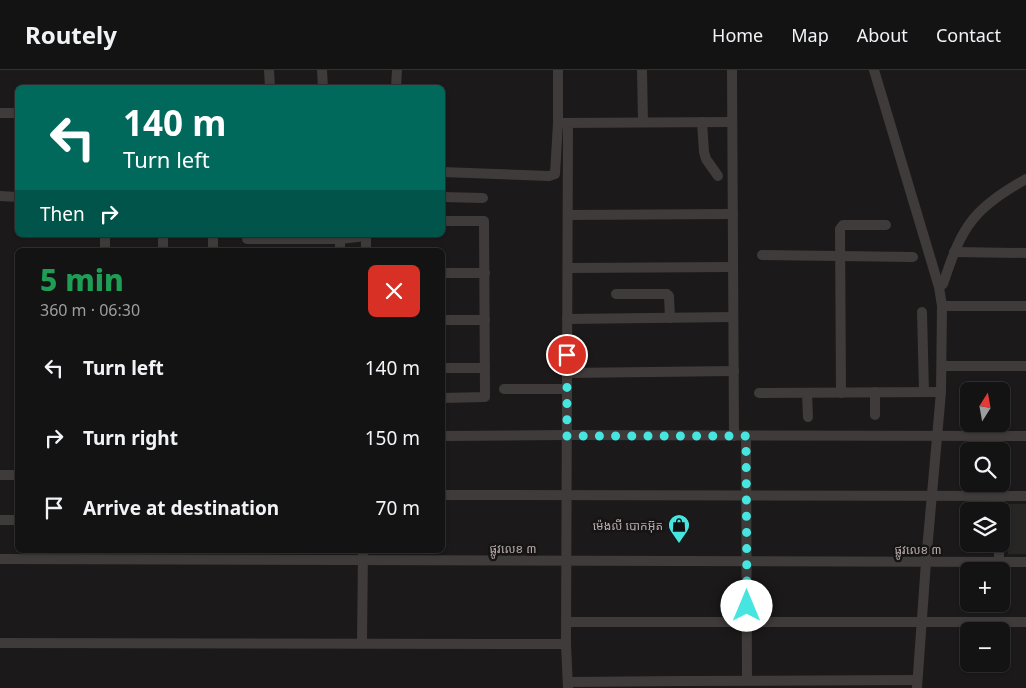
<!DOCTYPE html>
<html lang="en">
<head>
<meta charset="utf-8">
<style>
	:root { --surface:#141313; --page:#212021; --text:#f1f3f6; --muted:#9d9ea0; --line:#333233 }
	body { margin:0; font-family:"Noto Sans","Noto Sans Khmer",sans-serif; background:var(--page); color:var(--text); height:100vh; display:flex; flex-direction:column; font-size:19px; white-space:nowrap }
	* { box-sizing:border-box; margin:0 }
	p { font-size:16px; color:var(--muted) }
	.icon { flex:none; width:28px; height:28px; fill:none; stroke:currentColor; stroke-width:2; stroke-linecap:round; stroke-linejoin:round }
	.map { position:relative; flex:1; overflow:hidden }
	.panel { position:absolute; left:15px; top:178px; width:430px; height:305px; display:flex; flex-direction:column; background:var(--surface); border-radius:8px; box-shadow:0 1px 4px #0004,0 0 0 1px var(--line) }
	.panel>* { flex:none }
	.top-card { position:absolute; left:15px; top:15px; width:430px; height:152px; border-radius:8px; box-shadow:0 1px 4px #0004,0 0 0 1px var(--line); background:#00695c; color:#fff; overflow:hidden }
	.needle { width:32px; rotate:11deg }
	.controls { position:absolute; left:960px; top:312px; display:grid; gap:10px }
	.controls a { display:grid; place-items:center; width:50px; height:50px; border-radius:8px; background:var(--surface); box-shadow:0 1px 4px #0004,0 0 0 1px var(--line); font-size:25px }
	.pin { position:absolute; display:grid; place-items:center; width:42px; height:42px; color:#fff; margin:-21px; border:2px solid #fff; border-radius:50%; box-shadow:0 1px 5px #0007 }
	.me { position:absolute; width:55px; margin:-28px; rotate:0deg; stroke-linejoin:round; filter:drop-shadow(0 0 4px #0008) }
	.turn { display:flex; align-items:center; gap:18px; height:105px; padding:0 25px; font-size:22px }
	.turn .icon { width:65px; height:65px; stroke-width:2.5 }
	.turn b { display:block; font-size:35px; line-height:42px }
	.then { display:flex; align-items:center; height:48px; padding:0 25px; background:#0003; gap:10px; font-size:19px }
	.round { display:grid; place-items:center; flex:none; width:52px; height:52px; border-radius:8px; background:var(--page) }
	.head { display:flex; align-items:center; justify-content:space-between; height:85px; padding:0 25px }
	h1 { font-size:30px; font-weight:800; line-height:38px; color:#1e9e55 }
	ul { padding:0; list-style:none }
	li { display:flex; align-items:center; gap:15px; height:70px; padding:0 25px }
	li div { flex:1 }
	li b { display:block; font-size:19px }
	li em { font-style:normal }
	header { display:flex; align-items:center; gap:30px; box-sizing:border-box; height:70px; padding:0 25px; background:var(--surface); border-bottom:1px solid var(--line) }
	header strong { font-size:24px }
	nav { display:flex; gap:28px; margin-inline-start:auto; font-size:18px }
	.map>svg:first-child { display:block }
	.built { fill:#282625 }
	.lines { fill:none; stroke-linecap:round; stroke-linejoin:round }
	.minor { stroke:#3f3b3a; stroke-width:10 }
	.route { stroke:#46e5df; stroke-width:9; stroke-dasharray:0 16.2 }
	.labels { text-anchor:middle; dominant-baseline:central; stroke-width:5; stroke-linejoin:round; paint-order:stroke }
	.poi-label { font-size:12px; fill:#b9acac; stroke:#161414; text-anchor:end }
	.street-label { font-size:12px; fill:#b9acac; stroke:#161414 }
</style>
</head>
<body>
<header>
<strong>Routely</strong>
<nav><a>Home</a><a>Map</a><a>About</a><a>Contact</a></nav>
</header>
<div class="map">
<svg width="1026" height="618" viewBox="0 0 1026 618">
	<rect width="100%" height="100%" fill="#1b1919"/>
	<!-- built -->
	<rect class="built" x="1008" y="434" width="18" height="50"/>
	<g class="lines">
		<!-- minor -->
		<g class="minor">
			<path d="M269 0 270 18"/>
			<path d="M322 0 323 18"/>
			<path d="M642 0 643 52"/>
			<path d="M732 0 734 366"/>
			<path d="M874 0 939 217 942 236 941 322 926 492 917 618"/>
			<path d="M396 18 397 0"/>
			<path d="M0 43H18"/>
			<path d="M702 52 704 82 706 89 718 106"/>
			<path d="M558 53V0"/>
			<path d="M568 53 566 574 568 618"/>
			<path d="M442 102 549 106 555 104 558 53 732 52"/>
			<path d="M0 126 18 127"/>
			<path d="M442 127 483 128"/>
			<path d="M568 145 733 144"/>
			<path d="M442 151H484L485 327 442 328"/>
			<path d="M247 169H340L366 166"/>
			<path d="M340 169V180"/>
			<path d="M105 180V165"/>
			<path d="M163 180V165"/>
			<path d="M213 180V165"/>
			<path d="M366 180V165"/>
			<path d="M954 182 1026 183"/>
			<path d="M762 185 913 187"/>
			<path d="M568 198 733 197"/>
			<path d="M442 203H485"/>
			<path d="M939 217 943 214C950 194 956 174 968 156 981 136 1005 121 1026 109"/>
			<path d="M616 224H667L669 226 670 248"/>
			<path d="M942 236H1026"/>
			<path d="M922 242 924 322"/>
			<path d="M567 249 733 247"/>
			<path d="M442 250H485"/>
			<path d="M942 296H1026"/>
			<path d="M442 298H485"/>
			<path d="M567 303 734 301"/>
			<path d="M504 319H567"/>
			<path d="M875 322V345"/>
			<path d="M759 323 941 322"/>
			<path d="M807 323 808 347"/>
			<path d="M841 323 840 159 843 155H886"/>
			<path d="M442 366 567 365 1026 366"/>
			<path d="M746 366 747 610"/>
			<path d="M0 405H18"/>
			<path d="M442 425 1026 426"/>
			<path d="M1000 441V426"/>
			<path d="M0 450H18"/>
			<path d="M0 489 1026 492"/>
			<path d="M999 492V474"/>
			<path d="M566 552H1026"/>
			<path d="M0 573 566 574"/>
			<path d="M362 573 363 480"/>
			<path d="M568 612 681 611 917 610"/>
		</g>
	</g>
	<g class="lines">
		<!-- route -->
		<path class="route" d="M567 285V366H746L747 536"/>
	</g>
	<!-- icons -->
	<defs>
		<g id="shop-pin" transform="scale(1.125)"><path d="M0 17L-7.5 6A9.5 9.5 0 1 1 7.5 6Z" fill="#46e5df" stroke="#161414"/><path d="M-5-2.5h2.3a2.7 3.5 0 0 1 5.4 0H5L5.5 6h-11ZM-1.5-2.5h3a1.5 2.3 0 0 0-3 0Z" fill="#111"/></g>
	</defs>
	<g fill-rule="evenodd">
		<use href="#shop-pin" x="679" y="455"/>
	</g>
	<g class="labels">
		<!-- poi labels -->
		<g class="poi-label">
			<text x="663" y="455">ម៉េងលី បោកអ៊ុត</text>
		</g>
		<!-- street labels -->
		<g class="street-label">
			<text x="513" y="478">ផ្លូវលេខ ៣</text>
			<text x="918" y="479">ផ្លូវលេខ ៣</text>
		</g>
	</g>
</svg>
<div class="controls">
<a><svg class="needle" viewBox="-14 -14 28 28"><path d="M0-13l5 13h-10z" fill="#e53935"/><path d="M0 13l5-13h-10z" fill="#9d9ea0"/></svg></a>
<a><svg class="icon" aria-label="search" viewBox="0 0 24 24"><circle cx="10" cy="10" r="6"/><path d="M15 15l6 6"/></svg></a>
<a><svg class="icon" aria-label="layers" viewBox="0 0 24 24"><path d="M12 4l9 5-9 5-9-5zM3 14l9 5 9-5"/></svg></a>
<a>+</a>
<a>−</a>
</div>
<div class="pin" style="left:567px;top:285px;background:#d93025"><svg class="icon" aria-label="arrive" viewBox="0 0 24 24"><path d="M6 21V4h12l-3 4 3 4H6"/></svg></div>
<svg class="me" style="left:747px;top:536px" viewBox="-20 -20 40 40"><circle r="19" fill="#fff"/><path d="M0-13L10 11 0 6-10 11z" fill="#46e5df"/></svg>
<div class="top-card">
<div class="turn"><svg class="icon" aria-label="left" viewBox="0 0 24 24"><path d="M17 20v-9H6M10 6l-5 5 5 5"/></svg><div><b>140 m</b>Turn left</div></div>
<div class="then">Then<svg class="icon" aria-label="right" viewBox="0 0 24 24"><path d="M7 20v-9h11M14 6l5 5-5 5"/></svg></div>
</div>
<section class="panel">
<div class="head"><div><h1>5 min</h1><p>360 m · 06:30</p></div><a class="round" style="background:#d93025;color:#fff"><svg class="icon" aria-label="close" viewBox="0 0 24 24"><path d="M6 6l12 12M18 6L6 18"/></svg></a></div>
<ul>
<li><svg class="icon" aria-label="left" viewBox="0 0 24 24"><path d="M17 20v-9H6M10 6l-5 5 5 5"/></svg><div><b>Turn left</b></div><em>140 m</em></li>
<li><svg class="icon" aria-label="right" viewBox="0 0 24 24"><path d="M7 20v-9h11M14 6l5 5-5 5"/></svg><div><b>Turn right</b></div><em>150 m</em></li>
<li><svg class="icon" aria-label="arrive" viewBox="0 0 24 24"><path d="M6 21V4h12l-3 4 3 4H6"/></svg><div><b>Arrive at destination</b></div><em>70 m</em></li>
</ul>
</section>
</div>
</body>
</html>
